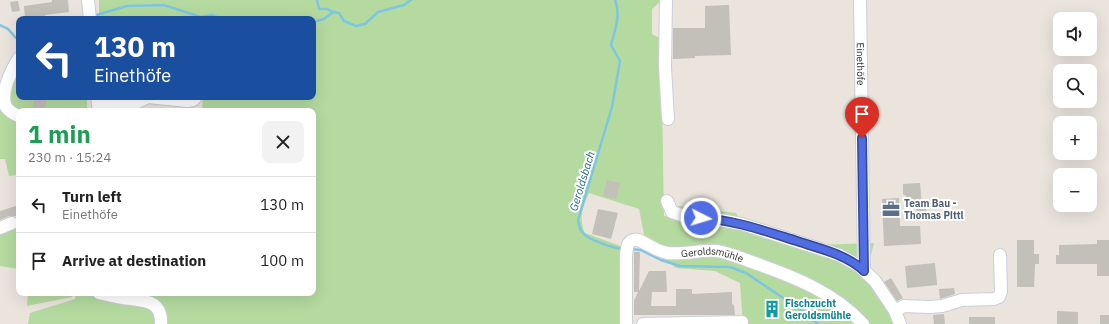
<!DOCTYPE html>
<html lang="en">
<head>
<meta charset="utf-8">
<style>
	:root { --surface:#fff; --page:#f2f2f2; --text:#222; --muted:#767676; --line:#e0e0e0 }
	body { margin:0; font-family:"IBM Plex Sans",sans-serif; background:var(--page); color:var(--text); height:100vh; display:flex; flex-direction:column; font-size:15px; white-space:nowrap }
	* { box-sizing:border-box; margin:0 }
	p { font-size:13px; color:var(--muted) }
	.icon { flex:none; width:22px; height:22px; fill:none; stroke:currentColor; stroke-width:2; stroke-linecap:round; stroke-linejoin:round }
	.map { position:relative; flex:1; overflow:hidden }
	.sheet { position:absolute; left:16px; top:108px; width:300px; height:188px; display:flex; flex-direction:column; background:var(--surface); border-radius:8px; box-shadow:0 4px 16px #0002 }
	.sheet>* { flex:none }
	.guide { position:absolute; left:16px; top:16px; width:300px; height:84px; border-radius:8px; box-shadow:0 4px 16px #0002; background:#1a4fa0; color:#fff; overflow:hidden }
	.tools { position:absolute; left:1053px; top:12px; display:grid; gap:8px }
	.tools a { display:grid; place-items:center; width:44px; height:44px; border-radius:8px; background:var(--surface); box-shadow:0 4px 16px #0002; font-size:20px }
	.pin { position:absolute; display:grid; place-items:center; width:34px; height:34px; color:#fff; margin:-41px -17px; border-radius:50% 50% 50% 0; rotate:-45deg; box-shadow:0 0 4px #0007 }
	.pin .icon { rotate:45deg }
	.me { position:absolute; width:44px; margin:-22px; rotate:95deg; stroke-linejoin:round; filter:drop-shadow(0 0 3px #0008) }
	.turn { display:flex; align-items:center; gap:14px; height:84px; padding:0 12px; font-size:18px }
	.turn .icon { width:52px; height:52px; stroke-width:2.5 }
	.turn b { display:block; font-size:28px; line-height:34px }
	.round { display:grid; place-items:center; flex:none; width:42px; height:42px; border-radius:8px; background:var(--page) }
	.overview { display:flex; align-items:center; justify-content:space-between; height:68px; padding:0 12px }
	h1 { font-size:24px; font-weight:700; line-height:30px; color:#1e9e55 }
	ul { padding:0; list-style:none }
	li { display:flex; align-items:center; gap:12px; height:56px; padding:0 12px; border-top:1px solid var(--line) }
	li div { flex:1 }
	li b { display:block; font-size:15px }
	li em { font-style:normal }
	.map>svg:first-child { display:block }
	.green { fill:#b4daa0 }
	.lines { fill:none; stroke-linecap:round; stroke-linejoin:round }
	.stream { stroke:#7dc6df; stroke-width:2.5 }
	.building { fill:#c3bfb9 }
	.minor-casing { stroke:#ccced9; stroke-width:14 }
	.minor { stroke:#fff; stroke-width:12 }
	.route-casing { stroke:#354794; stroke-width:10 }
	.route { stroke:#516de3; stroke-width:7 }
	.labels { text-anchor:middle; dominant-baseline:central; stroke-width:4; stroke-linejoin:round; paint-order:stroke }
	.street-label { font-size:10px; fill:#2a2a2a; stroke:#fff }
	.service-label { font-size:10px; font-weight:bold; fill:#4e5e75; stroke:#fff; text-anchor:start }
	.culture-label { font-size:10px; font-weight:bold; fill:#0d838f; stroke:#fff; text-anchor:start }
	.water-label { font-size:11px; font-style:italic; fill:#1e658a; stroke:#fff }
</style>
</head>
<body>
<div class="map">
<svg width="1109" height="324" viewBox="0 0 1109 324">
	<rect width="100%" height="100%" fill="#eae4dd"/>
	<!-- green -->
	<g class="green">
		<path d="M99 0H662L652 9V34L661 39 664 216 674 218 678 206 736 213 740 220 815 245 874 243 867 271 891 314 894 324H743L740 283 715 271 676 268 646 244 639 209 589 193C583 207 578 218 585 233L623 247 624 324H28L30 313 75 299 76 293H313V111H202L203 97H313V19H99Z"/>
		<path d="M19 65V97H87V111H19V183L17 175 9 176 5 159H0V87Z"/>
		<path d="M19 224V269L0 266V230Z"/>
		<path d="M28 293H72V297L27 306Z"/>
	</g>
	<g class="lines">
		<!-- stream -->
		<g class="stream">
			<path d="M317 0 319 9H327L333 12"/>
			<path d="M615 0C621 15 615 30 611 45L620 61 612 107 578 220C579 224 579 228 582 232 588 240 613 248 623 249"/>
			<path d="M93 16 127 6 164 5 201 17 212 15 221 19"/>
			<path d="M251 19H255"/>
			<path d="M285 19 296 17 302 19"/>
			<path d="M313 22 324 19 333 12 339 13 344 21 356 26 365 24 378 12 404 5 411 0"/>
			<path d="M0 25 8 29 16 38 19 37"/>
			<path d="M630 249 641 250 661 260 680 266 730 267 746 273 805 313 818 324"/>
		</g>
	</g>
	<!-- building -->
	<g class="building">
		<path d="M52 0H68L69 12 45 15V19H25L24 6 52 2Z"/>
		<path d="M18 1 20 11 12 12 10 2Z"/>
		<path d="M729 5 731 55 695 56V58L673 59V28H705V6Z"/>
		<path d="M34 97 47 98 45 111H32Z"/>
		<path d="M607 180 620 183 616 199 603 196Z"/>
		<path d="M920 183 922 207H926L927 218 918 219 916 208 920 207 903 194V184Z"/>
		<path d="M899 198 900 226H920L921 244 884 246 882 199Z"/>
		<path d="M19 205V216H9L0 220V211Z"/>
		<path d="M598 209 618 213 611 239 592 234Z"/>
		<path d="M1017 240H1034V254H1039V264H1035L1034 287H1017Z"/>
		<path d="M1097 240H1109V276H1097V264H1056V255H1059V245L1097 244Z"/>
		<path d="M634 252H640L639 291 649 271H666L667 292H652L651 306H676V289H692V294L732 292V304L734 305 735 315H634V301L638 292H634Z"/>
		<path d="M935 263 937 285 907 288 905 266Z"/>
		<path d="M891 278 903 298 897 301 884 282Z"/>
		<path d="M954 288 955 294 940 299 939 289Z"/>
		<path d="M768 303 779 305 777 315 766 313Z"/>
		<path d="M1057 311 1078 312V324H1057Z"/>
		<path d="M944 314 945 324H934L933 315Z"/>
		<rect x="1100" y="315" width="9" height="9"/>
		<rect x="969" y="317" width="26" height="7"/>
	</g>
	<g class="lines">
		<!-- minor casing -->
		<g class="minor-casing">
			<g id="minor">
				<path d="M88 0 90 19"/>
				<path d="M666 0 665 67 668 119"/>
				<path id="s1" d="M860 0 864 271"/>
				<path d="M19 58C11 70 0 93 6 107 10 112 13 114 19 116"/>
				<path d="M97 97 99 111"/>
				<path d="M106 97 109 104 117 106 133 104 148 97 187 101 193 100 196 97"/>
				<path d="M667 201 672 212 687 217 715 219 742 224 839 255 859 266 875 281 895 311 900 324"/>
				<path d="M0 228 12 223"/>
				<path d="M99 293C107 295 115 297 123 298 143 301 162 299 161 324"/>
				<path d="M895 311 904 306 930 307 942 306 962 300 994 299 999 297 1001 292 1000 255"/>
				<path id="s2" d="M626 324V254C627 251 627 245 629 243 631 240 635 239 638 240 649 244 655 251 668 253 686 255 702 249 717 251 729 253 741 258 752 262 792 276 834 292 863 324"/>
				<path d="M643 324 742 322"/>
			</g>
		</g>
		<!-- minor -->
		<use href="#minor" class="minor"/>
	</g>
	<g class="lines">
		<!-- route casing -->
		<g class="route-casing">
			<path id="route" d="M701 218C734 220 765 231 797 241 820 249 846 254 864 271L862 138"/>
		</g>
		<!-- route -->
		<use href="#route" class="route"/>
	</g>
	<!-- icons -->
	<defs>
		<g id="office-bare" transform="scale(1.38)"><path d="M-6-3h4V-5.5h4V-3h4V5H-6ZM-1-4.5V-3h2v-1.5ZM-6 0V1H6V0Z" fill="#5c6f8a" stroke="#fff" stroke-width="2.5" paint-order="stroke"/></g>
		<g id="building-bare" transform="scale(1.38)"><path d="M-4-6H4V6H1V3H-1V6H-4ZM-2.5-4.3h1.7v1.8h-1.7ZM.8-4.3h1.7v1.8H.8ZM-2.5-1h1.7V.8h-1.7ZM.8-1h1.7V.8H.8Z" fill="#0f9aa8" stroke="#fff" stroke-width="2.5" paint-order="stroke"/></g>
	</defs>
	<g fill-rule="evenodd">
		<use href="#office-bare" x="891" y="209"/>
		<use href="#building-bare" x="772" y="309"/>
	</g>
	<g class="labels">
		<!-- street labels -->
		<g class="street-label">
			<text stroke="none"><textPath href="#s1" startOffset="64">Einethöfe</textPath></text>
			<text stroke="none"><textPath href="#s2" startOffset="169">Geroldsmühle</textPath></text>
		</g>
		<!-- service labels -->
		<g class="service-label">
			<text x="904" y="203">Team Bau -<tspan x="904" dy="12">Thomas Pittl</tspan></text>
		</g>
		<!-- culture labels -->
		<g class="culture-label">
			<text x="785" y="303">Fischzucht<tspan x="785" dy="12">Geroldsmühle</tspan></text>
		</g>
		<!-- water labels -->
		<g class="water-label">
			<text transform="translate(582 181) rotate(-73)">Geroldsbach</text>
		</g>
	</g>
</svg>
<div class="tools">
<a><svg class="icon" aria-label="sound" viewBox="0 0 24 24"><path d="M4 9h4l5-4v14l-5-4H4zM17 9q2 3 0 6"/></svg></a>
<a><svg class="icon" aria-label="search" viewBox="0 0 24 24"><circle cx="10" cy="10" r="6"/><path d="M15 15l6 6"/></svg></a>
<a>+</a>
<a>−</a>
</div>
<div class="pin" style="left:862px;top:138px;background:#d93025"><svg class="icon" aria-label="arrive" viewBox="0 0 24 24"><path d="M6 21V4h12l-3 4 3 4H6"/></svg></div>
<svg class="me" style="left:701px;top:218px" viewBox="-20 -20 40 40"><circle r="17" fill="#516de3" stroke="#fff" stroke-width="3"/><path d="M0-11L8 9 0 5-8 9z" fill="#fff"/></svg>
<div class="guide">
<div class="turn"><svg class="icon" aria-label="left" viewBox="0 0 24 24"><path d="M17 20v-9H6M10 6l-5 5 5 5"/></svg><div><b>130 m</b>Einethöfe</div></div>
</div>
<section class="sheet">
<div class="overview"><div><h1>1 min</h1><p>230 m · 15:24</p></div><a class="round"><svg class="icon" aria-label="close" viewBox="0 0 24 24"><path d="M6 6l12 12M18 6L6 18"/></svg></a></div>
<ul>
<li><svg class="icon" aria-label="left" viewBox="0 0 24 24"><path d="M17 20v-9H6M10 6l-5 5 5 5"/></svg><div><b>Turn left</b><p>Einethöfe</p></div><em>130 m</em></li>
<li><svg class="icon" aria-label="arrive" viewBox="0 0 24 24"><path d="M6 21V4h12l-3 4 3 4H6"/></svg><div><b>Arrive at destination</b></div><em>100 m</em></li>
</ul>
</section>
</div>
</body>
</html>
